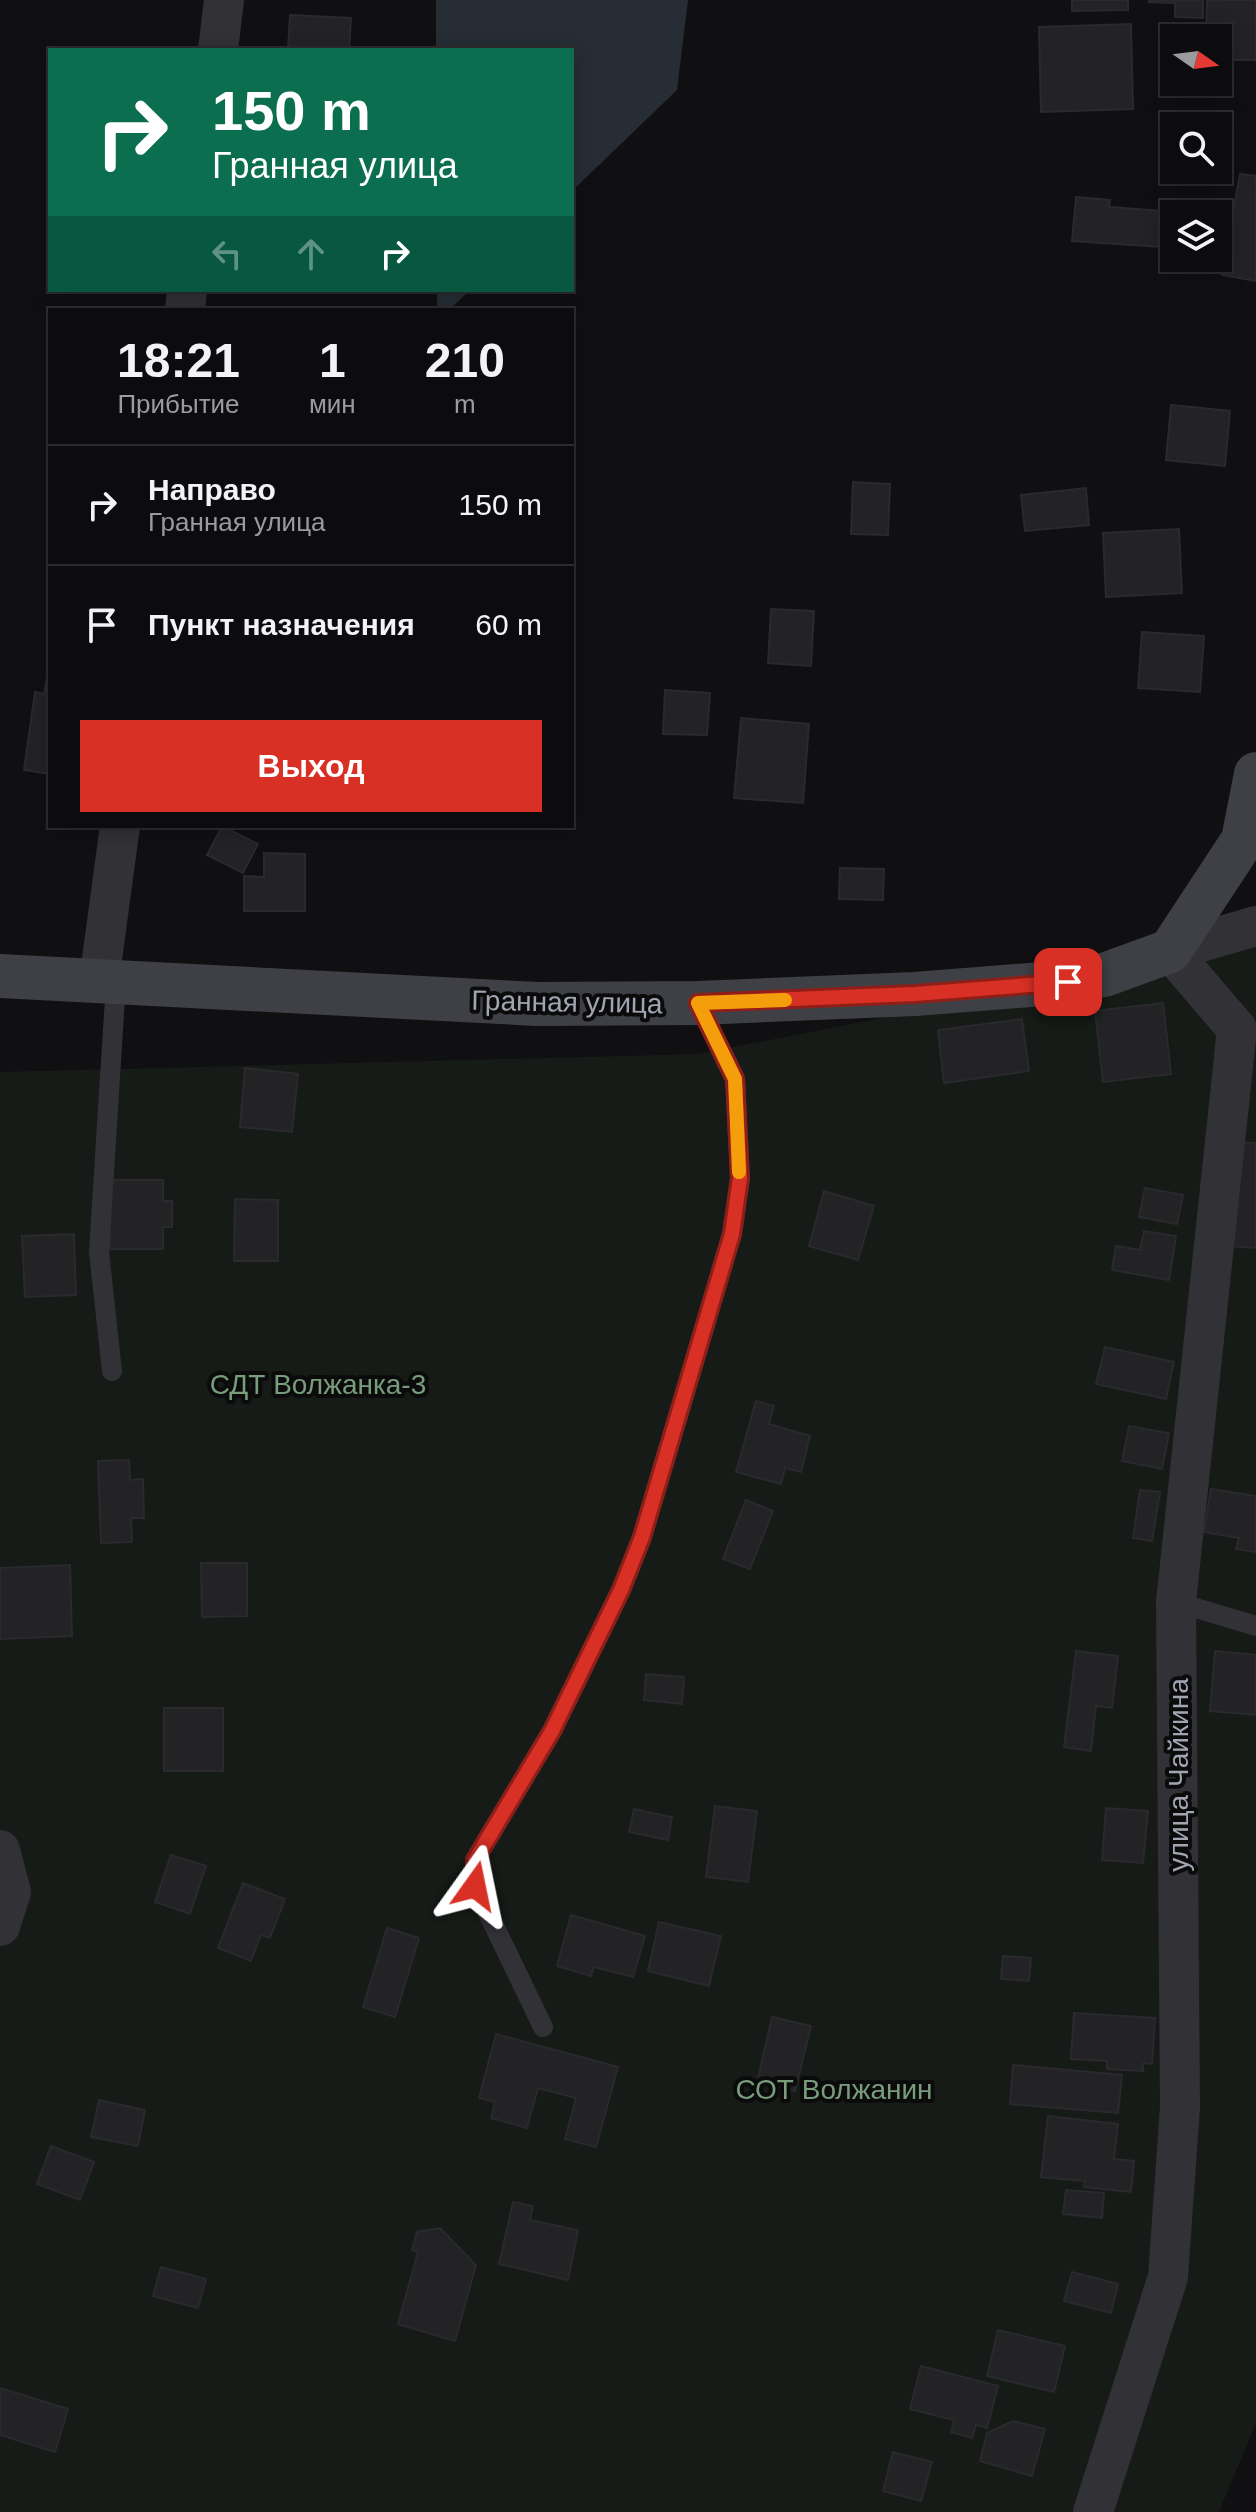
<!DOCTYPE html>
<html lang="ru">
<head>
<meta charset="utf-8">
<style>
	:root { --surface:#0c0b0d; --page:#1a191b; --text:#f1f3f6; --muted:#9a9b9d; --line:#2c2b2e; --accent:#d93025 }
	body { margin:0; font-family:Arial,sans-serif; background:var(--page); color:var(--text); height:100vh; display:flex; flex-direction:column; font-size:30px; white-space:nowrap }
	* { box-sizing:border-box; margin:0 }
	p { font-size:26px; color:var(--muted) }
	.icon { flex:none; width:44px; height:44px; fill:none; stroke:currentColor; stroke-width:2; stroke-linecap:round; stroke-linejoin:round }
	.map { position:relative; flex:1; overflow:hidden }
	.side { position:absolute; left:48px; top:308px; width:526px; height:520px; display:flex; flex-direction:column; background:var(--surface); border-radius:0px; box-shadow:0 4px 20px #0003,0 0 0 2px var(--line) }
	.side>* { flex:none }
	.top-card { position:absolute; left:48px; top:48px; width:526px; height:244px; border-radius:0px; box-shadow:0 4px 20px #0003,0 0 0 2px var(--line); background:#0b6e4f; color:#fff; overflow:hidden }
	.needle { width:52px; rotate:104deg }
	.buttons { position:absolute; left:1160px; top:24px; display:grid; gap:16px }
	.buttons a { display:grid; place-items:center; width:72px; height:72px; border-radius:0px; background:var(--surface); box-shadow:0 4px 20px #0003,0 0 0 2px var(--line); font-size:40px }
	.pin { position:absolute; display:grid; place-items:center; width:68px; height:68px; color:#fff; margin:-34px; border-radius:16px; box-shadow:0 4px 12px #0006 }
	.me { position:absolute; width:88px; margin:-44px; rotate:12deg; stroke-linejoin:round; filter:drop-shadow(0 0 6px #0008) }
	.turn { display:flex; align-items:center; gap:28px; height:168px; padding:0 32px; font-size:36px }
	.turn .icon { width:104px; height:104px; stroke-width:2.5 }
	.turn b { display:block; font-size:56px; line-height:68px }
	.lanes { display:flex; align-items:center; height:76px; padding:0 32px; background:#0003; justify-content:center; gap:40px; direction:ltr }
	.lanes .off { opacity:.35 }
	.eta { display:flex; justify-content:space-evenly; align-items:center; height:136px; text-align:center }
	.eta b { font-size:48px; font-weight:800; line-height:56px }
	.primary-button { display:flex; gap:16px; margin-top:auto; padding:16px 32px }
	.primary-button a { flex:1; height:92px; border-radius:0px; background:var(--accent); color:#fff; font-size:32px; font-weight:800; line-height:92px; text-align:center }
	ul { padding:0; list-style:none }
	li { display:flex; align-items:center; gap:24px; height:120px; padding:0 32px; border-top:2px solid var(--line) }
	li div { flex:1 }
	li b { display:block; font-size:30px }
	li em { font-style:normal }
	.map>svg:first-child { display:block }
	.green { fill:#161b17 }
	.water { fill:#262d34 }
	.building { fill:#232225; stroke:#2a292d; stroke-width:2 }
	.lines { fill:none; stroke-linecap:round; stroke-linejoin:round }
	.lane { stroke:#313136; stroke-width:20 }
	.street { stroke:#313136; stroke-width:40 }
	.secondary { stroke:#3f4046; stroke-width:44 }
	.route-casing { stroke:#8d1f18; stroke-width:20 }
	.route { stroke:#d93025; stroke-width:14 }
	.slow { stroke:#f59e0b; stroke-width:14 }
	.labels { text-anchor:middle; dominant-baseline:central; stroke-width:8; stroke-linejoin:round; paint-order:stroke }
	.street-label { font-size:28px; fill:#a1a5b1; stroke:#0b0b0c }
	.park-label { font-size:28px; fill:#789c7c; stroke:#0b0b0c }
</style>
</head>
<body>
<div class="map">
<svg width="1256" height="2512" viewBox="0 0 1256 2512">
	<rect width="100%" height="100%" fill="#100f11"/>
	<!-- green -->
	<path class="green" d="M1256 945V2423L1219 2512H0V1072L698 1054Z"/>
	<!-- water -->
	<g class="water">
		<path d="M436 0H688L677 90 572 191V50H436Z"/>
		<path d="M437 290H470L449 310H437Z"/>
	</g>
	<!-- building -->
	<g class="building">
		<path d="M1072 0H1128V10L1072 11Z"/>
		<path d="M1149 0H1203V18L1175 17V3L1149 2Z"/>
		<path d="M1207 0H1256V60H1218V38H1206Z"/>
		<path d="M290 15 351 18 349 50H288Z"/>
		<path d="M1131 24 1133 109 1041 112 1039 27Z"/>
		<path d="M1240 174 1256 176V281L1222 275Z"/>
		<path d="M1076 197 1110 200 1109 207 1164 211 1161 247 1072 241Z"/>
		<path d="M1171 405 1230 411 1225 466 1166 460Z"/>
		<path d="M853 482 890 484 888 535 851 534Z"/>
		<path d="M1086 488 1089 525 1025 531 1021 495Z"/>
		<path d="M1179 529 1182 593 1106 597 1103 533Z"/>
		<path d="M771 609 814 611 811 666 768 663Z"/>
		<path d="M1142 632 1204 636 1200 692 1138 688Z"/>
		<path d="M50 658V774L24 770 35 692 44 694Z"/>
		<path d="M665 690 710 693 707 735 663 734Z"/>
		<path d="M741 718 809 724 803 803 734 798Z"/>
		<path d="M222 826 258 844 243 873 207 855Z"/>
		<path d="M264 853 305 854V911H244V876L264 877Z"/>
		<path d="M840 868 884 869 883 900 839 899Z"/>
		<path d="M1163 1003 1171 1074 1103 1082 1095 1011Z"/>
		<path d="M1022 1019 1029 1071 944 1083 938 1030Z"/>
		<path d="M245 1068 298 1074 292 1132 240 1127Z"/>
		<path d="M1237 1142 1256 1143V1248L1229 1246Z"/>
		<path d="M110 1180H163V1201H172V1227H163V1249H110Z"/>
		<path d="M1145 1188 1183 1195 1177 1224 1139 1217Z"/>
		<path d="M824 1191 874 1206 858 1260 809 1246Z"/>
		<path d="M235 1199 278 1200V1261H234Z"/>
		<path d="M1144 1231 1176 1236 1169 1280 1112 1270 1116 1246 1140 1250Z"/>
		<path d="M74 1234 76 1295 25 1297 22 1236Z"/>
		<path d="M1105 1347 1174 1362 1166 1399 1096 1384Z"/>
		<path d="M756 1401 774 1406 769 1424 810 1436 801 1472 785 1468 781 1484 736 1472Z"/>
		<path d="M1129 1426 1169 1433 1162 1469 1122 1461Z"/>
		<path d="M129 1460 130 1480 143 1479 144 1518H131L132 1542 101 1543 98 1461Z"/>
		<path d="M1211 1489 1256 1496V1552L1236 1549 1239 1538 1204 1532Z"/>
		<path d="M1140 1490 1160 1492 1152 1541 1133 1538Z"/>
		<path d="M746 1500 773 1511 750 1569 723 1559Z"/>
		<path d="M201 1563H247V1616L202 1617Z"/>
		<path d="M70 1565 72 1636 0 1639V1568Z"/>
		<path d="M1076 1651 1118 1656 1112 1708 1096 1706 1091 1751 1064 1747Z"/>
		<path d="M1215 1651 1256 1655V1715L1210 1711Z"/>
		<path d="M646 1674 684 1677 682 1704 644 1700Z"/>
		<rect x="164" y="1708" width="59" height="63"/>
		<path d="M715 1806 757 1811 748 1882 706 1877Z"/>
		<path d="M1106 1808 1148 1811 1143 1863 1102 1860Z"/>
		<path d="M634 1809 672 1817 668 1840 629 1832Z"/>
		<path d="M171 1855 206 1866 190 1914 155 1902Z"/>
		<path d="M243 1883 285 1899 270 1938 261 1935 251 1961 218 1948Z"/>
		<path d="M571 1915 645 1936 633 1977 594 1967 591 1976 557 1966Z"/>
		<path d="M659 1922 721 1936 709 1986 648 1971Z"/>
		<path d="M387 1928 419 1938 395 2017 363 2007Z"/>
		<path d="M1003 1956 1031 1958 1029 1981 1001 1979Z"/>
		<path d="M1074 2013 1155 2018 1152 2064 1143 2063V2071L1107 2069V2061L1071 2059Z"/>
		<path d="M772 2017 811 2026 795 2091 757 2082Z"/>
		<path d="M496 2034 618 2067 596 2147 565 2139 576 2098 538 2088 527 2128 491 2118 495 2102 479 2098Z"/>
		<path d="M1013 2065 1122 2075 1118 2113 1010 2104Z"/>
		<path d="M99 2100 145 2110 138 2146 91 2137Z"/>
		<path d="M1048 2116 1118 2124 1114 2159 1134 2161 1131 2192 1084 2187 1085 2181 1041 2177Z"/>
		<path d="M51 2146 94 2162 80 2200 37 2184Z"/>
		<path d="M1066 2190 1104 2193 1102 2218 1063 2214Z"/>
		<path d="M513 2202 533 2206 530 2220 578 2230 568 2280 499 2264Z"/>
		<path d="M440 2228 476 2265 455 2341 398 2324 418 2252 412 2250 417 2232Z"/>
		<path d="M161 2267 206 2279 198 2308 153 2296Z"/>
		<path d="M1072 2272 1118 2284 1111 2313 1064 2301Z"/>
		<path d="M998 2330 1065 2346 1054 2392 987 2376Z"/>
		<path d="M921 2366 998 2386 987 2428 976 2425 972 2438 951 2432 954 2420 910 2409Z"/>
		<path d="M0 2388 68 2409 55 2452 0 2435Z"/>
		<path d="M1013 2421 1045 2429 1032 2476 980 2461 987 2433Z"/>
		<path d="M893 2452 932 2462 921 2501 883 2491Z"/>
	</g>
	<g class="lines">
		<!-- lane -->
		<g class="lane">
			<path d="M112 1371 99 1252 116 982"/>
			<path d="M1176 1602 1256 1626"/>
			<path d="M543 2027 475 1886V1860L552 1731 621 1590 642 1537 732 1234 740 1178 735 1079 698 1003"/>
		</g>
		<!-- street -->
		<g class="street">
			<path d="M218 50 224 0"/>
			<path d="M185 310 187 290"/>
			<path d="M99 981 120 826"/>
			<path d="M0 1850 11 1892 0 1926"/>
			<path d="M1093 2512 1168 2277 1180 2107 1176 1602 1237 1029 1170 951 1256 926"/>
		</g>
		<!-- secondary -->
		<path class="secondary" d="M0 976 537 1004 698 1003 915 994 1068 982 1104 975 1170 951 1243 840 1256 774"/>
	</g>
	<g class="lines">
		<!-- route casing -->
		<g class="route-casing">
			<path id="route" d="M475 1886V1860L552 1731 621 1590 642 1537 732 1234 740 1178 735 1079 698 1003 915 994 1068 982"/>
		</g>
		<!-- route -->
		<use href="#route" class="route"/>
		<!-- slow -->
		<path class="slow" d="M739 1172 735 1079 698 1003 785 1000"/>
	</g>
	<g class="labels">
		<!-- street labels -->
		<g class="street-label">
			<text transform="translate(567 1002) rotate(1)">Гранная улица</text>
			<text transform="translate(1178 1775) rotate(-90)">улица Чайкина</text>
		</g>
		<!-- park labels -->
		<g class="park-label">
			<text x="318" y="1384">СДТ Волжанка-3</text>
			<text x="834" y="2089">СОТ Волжанин</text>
		</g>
	</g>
</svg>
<div class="buttons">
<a><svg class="needle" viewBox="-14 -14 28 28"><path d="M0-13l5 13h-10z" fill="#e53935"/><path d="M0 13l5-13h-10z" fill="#9a9b9d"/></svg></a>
<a><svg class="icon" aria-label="search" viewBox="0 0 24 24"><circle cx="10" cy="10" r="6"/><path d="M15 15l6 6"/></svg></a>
<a><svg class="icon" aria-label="layers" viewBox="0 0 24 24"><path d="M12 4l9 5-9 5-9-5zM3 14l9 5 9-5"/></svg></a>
</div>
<div class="pin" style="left:1068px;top:982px;background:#d93025"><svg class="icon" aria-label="arrive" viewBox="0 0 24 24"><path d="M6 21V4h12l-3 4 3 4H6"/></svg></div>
<svg class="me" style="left:475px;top:1886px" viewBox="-20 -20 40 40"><path d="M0-17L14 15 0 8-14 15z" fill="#d93025" stroke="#fff" stroke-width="4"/></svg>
<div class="top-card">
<div class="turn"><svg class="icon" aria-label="right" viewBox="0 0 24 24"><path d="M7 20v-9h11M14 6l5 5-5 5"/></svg><div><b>150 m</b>Гранная улица</div></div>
<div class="lanes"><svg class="icon off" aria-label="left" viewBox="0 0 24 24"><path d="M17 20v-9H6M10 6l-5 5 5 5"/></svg><svg class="icon off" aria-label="ahead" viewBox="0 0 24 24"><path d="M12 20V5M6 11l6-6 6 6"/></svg><svg class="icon" aria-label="right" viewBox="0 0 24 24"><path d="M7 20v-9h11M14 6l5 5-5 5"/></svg></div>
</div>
<section class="side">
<div class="eta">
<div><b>18:21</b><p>Прибытие</p></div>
<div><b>1</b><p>мин</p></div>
<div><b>210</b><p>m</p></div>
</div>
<ul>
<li><svg class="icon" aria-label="right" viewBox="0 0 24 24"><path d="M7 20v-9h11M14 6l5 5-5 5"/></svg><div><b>Направо</b><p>Гранная улица</p></div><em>150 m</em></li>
<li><svg class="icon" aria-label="arrive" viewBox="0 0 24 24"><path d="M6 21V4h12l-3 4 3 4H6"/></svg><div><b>Пункт назначения</b></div><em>60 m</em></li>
</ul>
<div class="primary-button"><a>Выход</a></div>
</section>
</div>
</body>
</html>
